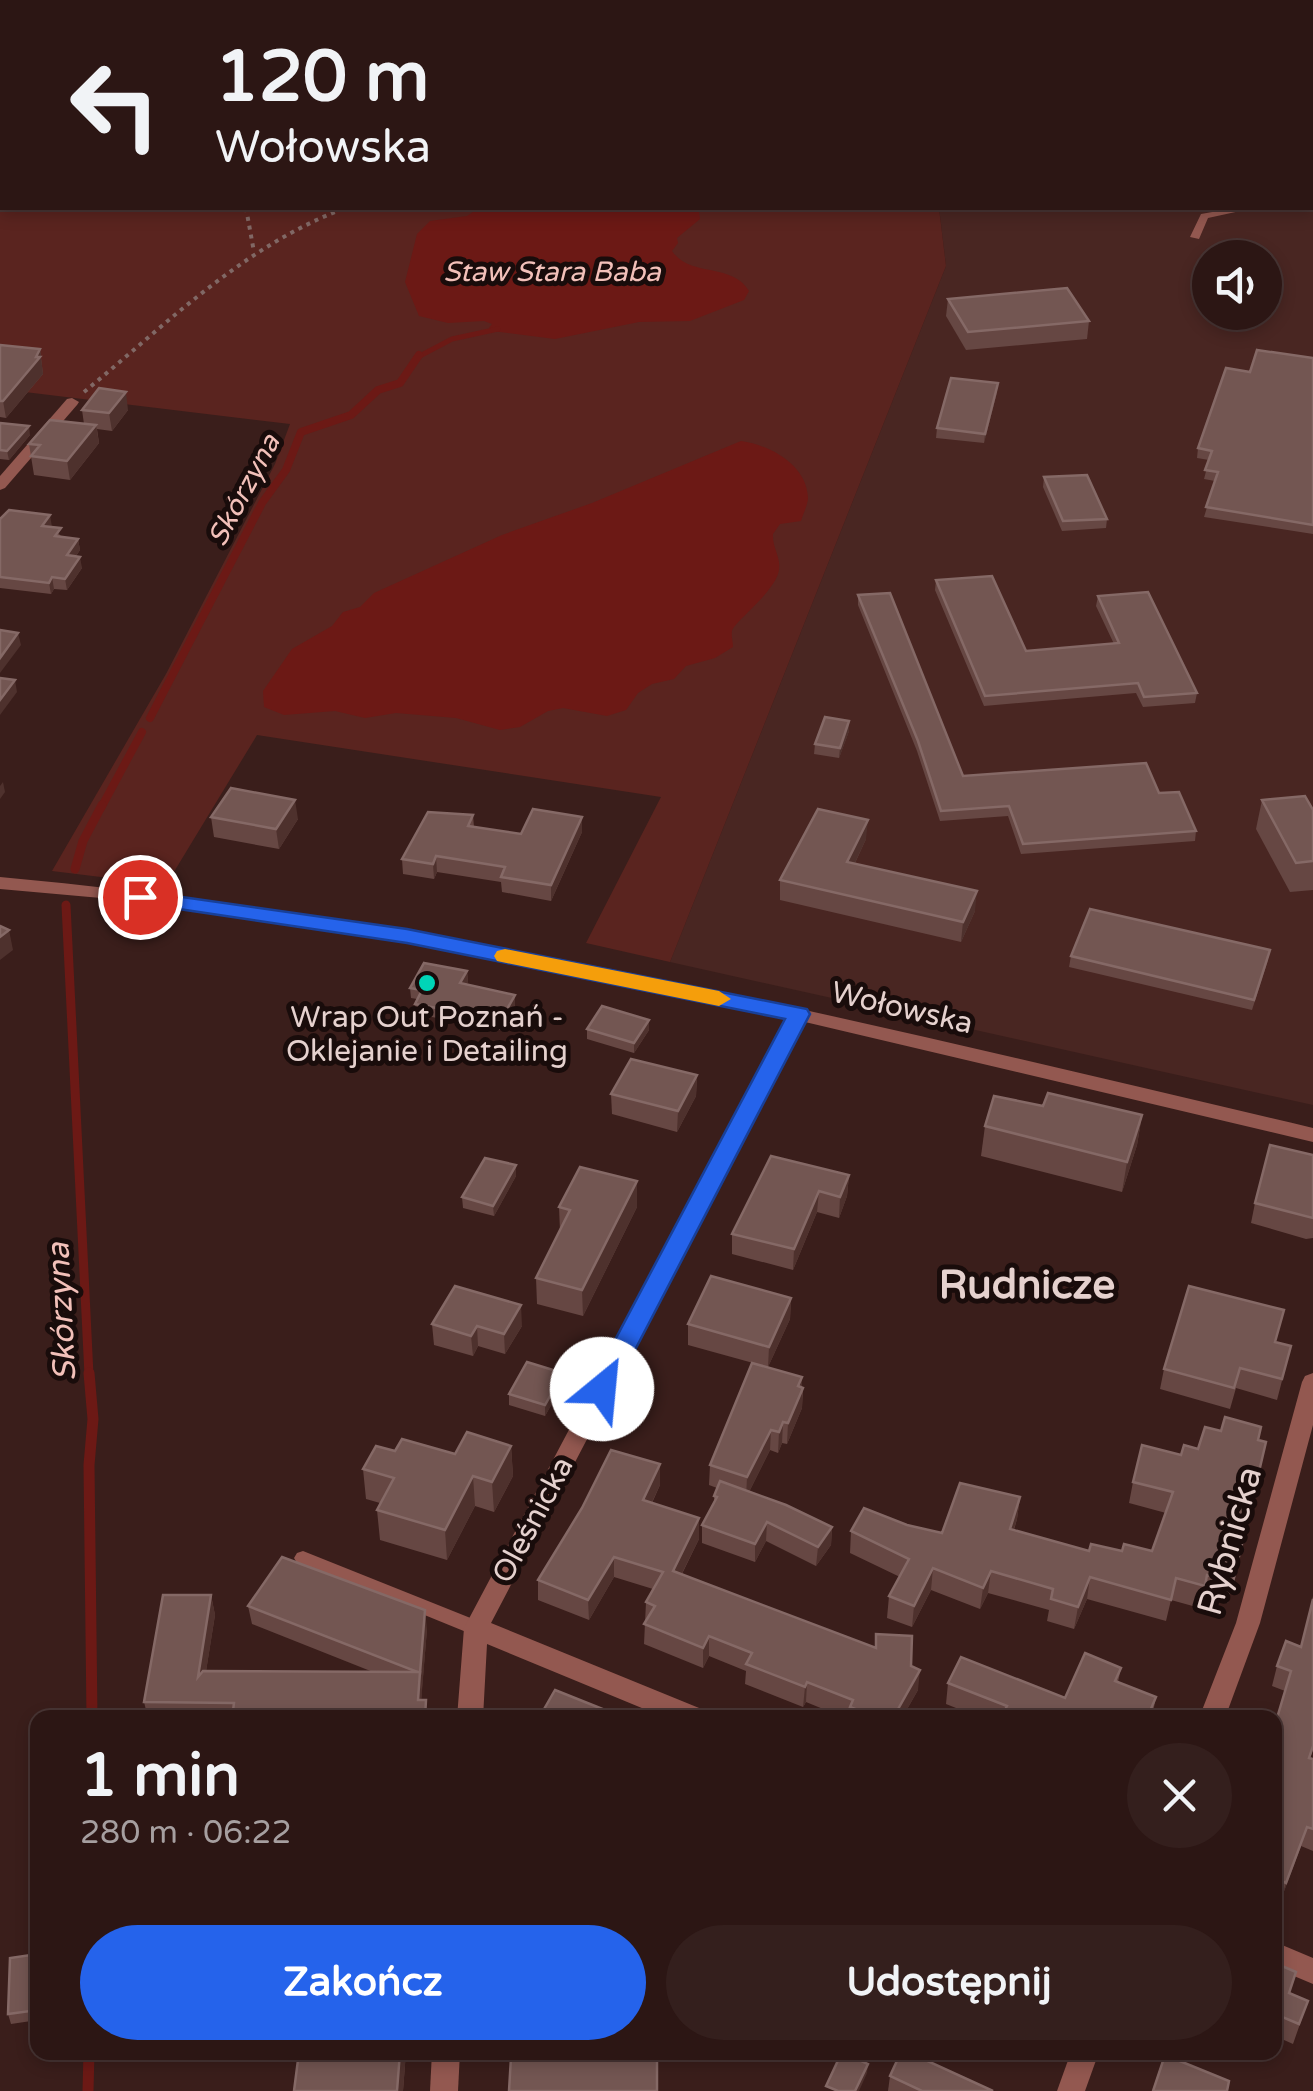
<!DOCTYPE html>
<html lang="pl">
<head>
<meta charset="utf-8">
<style>
	:root { --surface:#2c1614; --page:#341f1d; --text:#f1f3f6; --muted:#a69fa0; --line:#483534; --accent:#2563eb }
	body { margin:0; font-family:"Varela Round",sans-serif; background:var(--page); color:var(--text); height:100vh; display:flex; flex-direction:column; font-size:38px; white-space:nowrap }
	* { box-sizing:border-box; margin:0 }
	p { font-size:32px; color:var(--muted) }
	.icon { flex:none; width:55px; height:55px; fill:none; stroke:currentColor; stroke-width:2; stroke-linecap:round; stroke-linejoin:round }
	.map { position:relative; flex:1; overflow:hidden }
	.panel { position:absolute; left:30px; top:1710px; width:1252px; height:350px; display:flex; flex-direction:column; background:var(--surface); border-radius:20px; box-shadow:0 5px 15px #0003,0 0 0 2px var(--line) }
	.panel>* { flex:none }
	.banner { position:absolute; left:0px; top:0px; width:1315px; height:210px; box-shadow:0 5px 15px #0003,0 0 0 2px var(--line); background:#2c1614; color:var(--text); overflow:hidden }
	.controls { position:absolute; left:1192px; top:240px; display:grid; gap:20px }
	.controls a { display:grid; place-items:center; width:90px; height:90px; border-radius:50%; background:var(--surface); box-shadow:0 5px 15px #0003,0 0 0 2px var(--line); font-size:50px }
	.pin { position:absolute; display:grid; place-items:center; width:85px; height:85px; color:#fff; margin:-42px; border:5px solid #fff; border-radius:50%; box-shadow:0 2px 10px #0007 }
	.me { position:absolute; width:110px; margin:-55px; rotate:28deg; stroke-linejoin:round; filter:drop-shadow(0 0 8px #0008) }
	.turn { display:flex; align-items:center; gap:35px; height:210px; padding:0 50px; font-size:45px }
	.turn .icon { width:130px; height:130px; stroke-width:2.5 }
	.turn b { display:block; font-size:70px; line-height:85px }
	.round { display:grid; place-items:center; flex:none; width:105px; height:105px; border-radius:52px; background:var(--page) }
	.head { display:flex; align-items:center; justify-content:space-between; height:170px; padding:0 50px }
	h1 { font-size:60px; font-weight:800; line-height:75px }
	.cta { display:flex; gap:20px; margin-top:auto; padding:20px 50px }
	.cta a { flex:1; height:115px; border-radius:60px; background:var(--accent); color:#fff; font-size:40px; font-weight:800; line-height:115px; text-align:center }
	.cta a+a { background:var(--page); color:var(--text) }
	.map>svg:first-child { display:block }
	.built { fill:#492622; fill-rule:evenodd }
	.green { fill:#5a241f }
	.water { fill:#6c1915 }
	.lines { fill:none; stroke-linecap:round; stroke-linejoin:round }
	.stream-far3 { stroke:#6c1915; stroke-width:5 }
	.stream-far2 { stroke:#6c1915; stroke-width:8 }
	.stream-far1 { stroke:#6c1915; stroke-width:9 }
	.stream { stroke:#6c1915; stroke-width:11 }
	.path { stroke:#816865; stroke-width:4; stroke-dasharray:4 5; stroke-linecap:butt }
	.lane { fill:#935850; fill-rule:evenodd }
	.street { fill:#935850; fill-rule:evenodd }
	.wall { fill:#664743 }
	.shaded-wall { fill:#4e312d }
	.building { fill:#735652; stroke:#856966; stroke-width:2.5 }
	.route { fill:#2563eb; stroke:#184099; stroke-width:2.5 }
	.slow { fill:#f59e0b }
	.poi-dot { fill:#00d5b7; stroke:#190c0b; stroke-width:4 }
	.labels { text-anchor:middle; dominant-baseline:central; stroke-width:10; stroke-linejoin:round; paint-order:stroke }
	.far-water-label { font-size:28px; font-style:italic; fill:#f2c0b9; stroke:#190c0b }
	.street-label { font-size:30px; fill:#e5d1ce; stroke:#190c0b }
	.poi-label { font-size:30px; fill:#e5d1ce; stroke:#190c0b }
	.water-label { font-size:32px; font-style:italic; fill:#f2c0b9; stroke:#190c0b }
	.near-street-label { font-size:35px; fill:#e5d1ce; stroke:#190c0b }
	.district-label { font-size:40px; font-weight:bold; fill:#e5d1ce; stroke:#190c0b }
</style>
</head>
<body>
<div class="map">
<svg width="1313" height="2091" viewBox="0 0 1313 2091">
	<rect width="100%" height="100%" fill="#3a1e1b"/>
	<!-- built -->
	<path class="built" d="M1168 0H1313V810L1298 811 1313 839V1105L670 962 946 266 939 208H1312V2ZM1210 258H1265V312H1210Z"/>
	<!-- green -->
	<path class="green" d="M0 0H861L2 2V208H939L946 266 670 962 586 943 661 797 257 735 166 885 52 871 166 674 275 464 290 424 0 389Z"/>
	<!-- water -->
	<g class="water">
		<path d="M479 208H727L699 212 700 219 677 238 678 243 672 251C690 278 732 262 749 291L744 300 690 321 639 322 555 339 492 331 489 328 492 324 484 321 448 323 419 316 405 282 417 234 430 221 467 216Z"/>
		<path d="M741 441C770 445 807 465 808 498 808 504 803 514 801 521L780 524 773 534C772 549 783 559 778 574 771 595 733 623 732 631 731 636 733 642 733 647L715 658 686 666 674 679 652 684 638 693 626 710 607 716 563 708 548 711 520 727 500 730 456 718 396 713 365 718 335 711 284 715 264 707 263 691 292 649 332 626 343 612 360 607 374 593 502 535 592 503Z"/>
	</g>
	<g class="lines">
		<!-- stream-far3 -->
		<g class="stream-far3">
			<path d="M578 0 589 2"/>
			<path d="M373 2 379 0"/>
			<path d="M416 358 452 339 498 329"/>
		</g>
		<!-- stream-far2 -->
		<g class="stream-far2">
			<path d="M150 718 262 503 286 470 301 432 351 415 378 390 400 383 419 355"/>
			<path d="M101 808 142 732"/>
		</g>
		<!-- stream-far1 -->
		<g class="stream-far1">
			<path d="M75 869 83 841 102 805"/>
			<path d="M66 905 89 1375"/>
		</g>
		<!-- stream -->
		<g class="stream">
			<path d="M89 1373 93 1419 89 1465 92 1718"/>
			<path d="M88 2091 89 2052"/>
		</g>
		<!-- path -->
		<g class="path">
			<path d="M797 0 826 2"/>
			<path d="M166 2 174 0"/>
			<path d="M697 2 717 0"/>
			<path d="M246 208 254 252"/>
			<path d="M84 392C168 323 242 247 345 208"/>
		</g>
		<!-- lane -->
		<g class="lane">
			<path d="M1235 208H1254L1208 218 1199 239 1190 237 1201 214Z"/>
			<path d="M303 1551 483 1623 485 1628 483 1633 476 1636 297 1563 294 1558 297 1553Z"/>
		</g>
		<!-- street -->
		<g class="street">
			<path d="M72 398 79 402 77 405 5 488 0 490V476L67 399Z"/>
			<path d="M0 877C445 917 879 1026 1313 1128V1142L805 1022 491 1623 704 1710 708 1718H666L487 1644 483 1718H457L464 1628 787 1018 407 942 101 898 0 889Z"/>
			<path d="M1313 1373V1425L1260 1623 1225 1718H1199L1236 1623 1302 1382 1305 1376Z"/>
			<path d="M1275 1942 1313 1958V1984L1275 1968Z"/>
			<path d="M432 2052H460L458 2091H430Z"/>
			<path d="M1071 2052H1099L1085 2091H1057Z"/>
		</g>
	</g>
	<!-- wall -->
	<g class="wall">
		<rect x="971" y="0" width="228" height="2"/>
		<path d="M1313 136V212L1280 209 1312 208Z"/>
		<path d="M948 299 1089 321 1087 339 966 350 946 316Z"/>
		<path d="M0 345 40 349 42 366 43 374 6 418 0 417Z"/>
		<path d="M1313 358V534L1204 517 1215 481 1204 479 1209 460 1197 458 1198 448 1250 372Z"/>
		<path d="M997 392 984 443 936 438 937 428Z"/>
		<path d="M82 410H128L112 431 97 429 99 443 70 480 34 475 29 444 84 424Z"/>
		<path d="M0 423 30 435 9 460 0 459Z"/>
		<path d="M1044 477 1107 519 1106 528 1062 531 1043 487Z"/>
		<path d="M0 519 52 527 62 537 78 539 80 550 76 556 82 568 67 590 54 589 51 594 0 588Z"/>
		<path d="M936 580 1026 651 1114 644 1096 606 1098 596 1197 693 1195 703 1143 707 1136 693 984 706 935 590Z"/>
		<path d="M858 595 963 776 1159 793 1196 831 1195 841 1021 854 1008 816 940 821 917 751 858 605Z"/>
		<path d="M849 731 839 758 814 754 815 744Z"/>
		<path d="M1262 800 1313 810V890L1290 892 1256 829Z"/>
		<path d="M473 815 474 827 521 834 582 817V832L551 901 502 892 501 882 437 872 434 879 403 874 402 859Z"/>
		<path d="M211 817 298 819 279 849 214 837Z"/>
		<path d="M866 839 855 863 975 911 961 942 780 900V880Z"/>
		<path d="M1071 956 1268 960 1252 1010 1069 967Z"/>
		<path d="M467 971 468 982 466 984 515 1005 501 1030 416 1014 415 1004 417 999 411 998 410 988Z"/>
		<path d="M587 1029 649 1030 634 1053 587 1039Z"/>
		<path d="M697 1075 696 1096 677 1132 612 1114 611 1094Z"/>
		<path d="M1142 1115 1137 1145 1122 1192 981 1156 985 1126Z"/>
		<path d="M1313 1155V1238L1306 1239 1251 1223 1255 1203Z"/>
		<path d="M516 1165V1176L494 1216 463 1208 462 1197Z"/>
		<path d="M849 1175 847 1196 839 1218 817 1212 793 1270 732 1254V1234Z"/>
		<path d="M637 1181V1207L583 1316 537 1304 536 1278 560 1231 559 1207Z"/>
		<path d="M791 1298 790 1319 768 1367 688 1345V1324Z"/>
		<path d="M432 1324 522 1326 505 1354 478 1346 473 1356 434 1345Z"/>
		<path d="M1276 1342 1291 1346 1277 1400 1236 1388 1230 1409 1160 1389 1164 1369Z"/>
		<path d="M563 1373V1384L545 1416 509 1405V1394Z"/>
		<path d="M802 1387 803 1388 802 1408 787 1444 782 1443 778 1453 770 1450 749 1492 832 1527 831 1545 816 1566 766 1541 755 1562 702 1543V1525L714 1503V1496L717 1488 709 1485 710 1465Z"/>
		<path d="M1258 1440 1266 1442 1228 1603 1202 1596 1200 1608 1171 1600 1166 1621 1087 1599 1074 1629 1047 1621 1049 1610 988 1593 980 1609 931 1590 912 1627 887 1618 889 1596 900 1577 850 1553 851 1531 907 1525 942 1533 1020 1497 1017 1519 1014 1530 1089 1551H1152L1166 1513 1129 1503 1133 1482 1181 1455 1198 1449Z"/>
		<path d="M511 1446 513 1476 494 1512 475 1506 447 1560 380 1540 377 1510 380 1503 366 1499 363 1469 395 1451 455 1454Z"/>
		<path d="M660 1464V1485L652 1503 699 1518V1539L682 1574 875 1648 876 1634 911 1666 918 1690 902 1718H845L806 1702 803 1707 745 1684 746 1671 709 1656 703 1668 644 1644 646 1602 653 1589 614 1577 589 1620 538 1600V1580Z"/>
		<path d="M211 1595 215 1615 206 1671 373 1672 252 1624 248 1606 427 1629 421 1700 425 1718H148L144 1702Z"/>
		<path d="M1313 1596V1750L1310 1758 1313 1759V1851L1301 1846 1280 1902 1275 1900V1718H1277L1285 1691 1272 1686 1277 1666 1301 1647Z"/>
		<path d="M1121 1668 1118 1682 1156 1697 1152 1717 981 1718 946 1704 948 1683 1065 1698Z"/>
		<path d="M38 1954V2020L11 2024 8 2014Z"/>
		<path d="M1275 1963 1289 1993 1308 2001 1293 2044 1275 2036Z"/>
		<path d="M267 2052H406L403 2091H294L298 2062H269Z"/>
		<path d="M890 2076 993 2091H888Z"/>
	</g>
	<!-- shaded-wall -->
	<g class="shaded-wall">
		<path d="M40 349 43 374 6 418 3 401 36 357Z"/>
		<path d="M998 383 997 392 984 443 985 434Z"/>
		<path d="M126 392 128 410 112 431 109 413Z"/>
		<path d="M96 425 99 443 70 480 67 461Z"/>
		<path d="M29 426 30 435 9 460 7 451Z"/>
		<path d="M50 515 52 527 42 526Z"/>
		<path d="M78 539 80 550 69 566 67 555Z"/>
		<path d="M80 557 82 568 67 590 65 579Z"/>
		<path d="M52 577 54 589 51 594 49 583Z"/>
		<path d="M18 633 21 645 0 673V658Z"/>
		<path d="M15 680 17 692 0 715V700Z"/>
		<path d="M849 721V731L839 758 840 748Z"/>
		<path d="M3 782 5 792 0 799V786Z"/>
		<path d="M295 800 298 819 279 849 276 829Z"/>
		<path d="M582 817V832L551 901V885Z"/>
		<path d="M868 820 866 839 846 882 847 862Z"/>
		<path d="M436 856 437 872 434 879 433 864Z"/>
		<path d="M977 891 975 911 961 942 963 922Z"/>
		<path d="M9 930 13 950 0 960V937Z"/>
		<path d="M467 971 468 982 461 993 460 983Z"/>
		<path d="M515 995V1005L501 1030V1020Z"/>
		<path d="M649 1020V1030L634 1053V1043Z"/>
		<path d="M697 1075 696 1096 677 1132 678 1111Z"/>
		<path d="M1142 1115 1137 1145 1122 1192 1127 1162Z"/>
		<path d="M516 1165V1176L494 1216 493 1206Z"/>
		<path d="M849 1175 847 1196 839 1218 840 1197Z"/>
		<path d="M637 1181V1207L583 1316 582 1290Z"/>
		<path d="M819 1191 817 1212 793 1270 794 1249Z"/>
		<path d="M791 1298 790 1319 768 1367 769 1347Z"/>
		<path d="M521 1305 522 1326 505 1354 504 1334Z"/>
		<path d="M477 1326 478 1346 473 1356 471 1336Z"/>
		<path d="M563 1373V1384L545 1416V1405Z"/>
		<path d="M802 1377V1408L787 1444 788 1423Z"/>
		<path d="M783 1422 782 1443 778 1453 779 1432Z"/>
		<path d="M771 1430 770 1450 746 1498 747 1477Z"/>
		<path d="M511 1446 513 1476 494 1512 492 1482Z"/>
		<path d="M660 1464V1485L643 1521V1500Z"/>
		<path d="M473 1476 475 1506 447 1560 445 1530Z"/>
		<path d="M1020 1497 1017 1519 1007 1550 1010 1529Z"/>
		<path d="M699 1518V1539L673 1591V1571Z"/>
		<path d="M767 1522 766 1541 755 1562V1544Z"/>
		<path d="M832 1527 831 1545 816 1566 818 1547Z"/>
		<path d="M614 1557V1577L589 1620 588 1600Z"/>
		<path d="M933 1568 931 1590 912 1627 914 1606Z"/>
		<path d="M991 1571 988 1593 980 1609 983 1588Z"/>
		<path d="M1090 1577 1087 1599 1074 1629 1078 1607Z"/>
		<path d="M211 1595 215 1615 202 1697 198 1677Z"/>
		<path d="M425 1610 427 1629 422 1691 420 1673Z"/>
		<path d="M709 1636V1656L703 1668V1648Z"/>
		<path d="M920 1670 918 1690 902 1718H893Z"/>
		<path d="M420 1672 422 1692 420 1718 418 1700Z"/>
		<path d="M807 1682 806 1702 803 1707 805 1687Z"/>
		<path d="M1307 1827 1301 1846 1280 1902 1286 1883Z"/>
		<path d="M400 2052H406L403 2091H397Z"/>
		<path d="M868 2064 867 2073 859 2091H855Z"/>
	</g>
	<!-- building -->
	<g class="building">
		<path d="M1044 0H1199V2H1054L1055 1Z"/>
		<path d="M1269 0H1313V9L1312 2H1268Z"/>
		<path d="M1313 136V203H1312Z"/>
		<path d="M1067 288 1089 321 968 332 948 299Z"/>
		<path d="M0 345 40 349 36 357H40L3 401H0Z"/>
		<path d="M1257 350 1313 358V525L1206 507 1218 472 1205 470 1212 451 1198 448 1226 368 1250 372Z"/>
		<path d="M951 378 998 383 985 434 937 428Z"/>
		<path d="M99 388 126 392 109 413 82 410Z"/>
		<path d="M50 420 96 425 67 461 31 456 40 445 29 444Z"/>
		<path d="M0 423 29 426 7 451 0 450Z"/>
		<path d="M1087 475 1107 519 1063 521 1044 477Z"/>
		<path d="M9 510 50 515 42 526 61 528 55 536 78 539 67 555 80 557 65 579 52 577 49 583 0 577V519Z"/>
		<path d="M992 576 1026 651 1119 643 1098 596 1148 592 1197 693 1144 697 1138 683 985 696 936 580Z"/>
		<path d="M890 593 963 776 1146 763 1159 793 1179 792 1196 831 1023 844 1009 806 941 811 918 741 858 595Z"/>
		<path d="M0 630 18 633 0 658Z"/>
		<path d="M0 678 15 680 0 700Z"/>
		<path d="M825 717 849 721 840 748 815 744Z"/>
		<path d="M231 788 295 800 276 829 211 817Z"/>
		<path d="M1305 796 1313 810V861L1296 863 1262 800Z"/>
		<path d="M533 809 582 817 551 885 501 877 505 867 436 856 433 864 402 859 428 812 473 815 468 826 521 834Z"/>
		<path d="M818 809 868 820 847 862 977 891 963 922 780 880Z"/>
		<path d="M1090 909 1270 950 1254 1000 1071 956Z"/>
		<path d="M0 926 9 930 0 937Z"/>
		<path d="M424 963 467 971 460 983 515 995 501 1020 415 1004 422 990 410 988Z"/>
		<path d="M602 1006 649 1020 634 1043 587 1029Z"/>
		<path d="M631 1059 697 1075 678 1111 611 1094Z"/>
		<path d="M1048 1093 1142 1115 1127 1162 985 1126 994 1096 1043 1106Z"/>
		<path d="M1270 1145 1313 1155V1218L1255 1203Z"/>
		<path d="M771 1156 849 1175 840 1197 819 1191 794 1249 732 1234Z"/>
		<path d="M485 1158 516 1165 493 1206 462 1197Z"/>
		<path d="M580 1167 637 1181 582 1290 536 1278 570 1210 559 1207Z"/>
		<path d="M711 1276 791 1298 769 1347 688 1324Z"/>
		<path d="M455 1286 521 1305 504 1334 477 1326 471 1336 432 1324Z"/>
		<path d="M1189 1286 1284 1310 1275 1342 1291 1346 1282 1379 1240 1368 1234 1388 1164 1369Z"/>
		<path d="M527 1362 563 1373 545 1405 509 1394Z"/>
		<path d="M752 1363 802 1377 798 1386 803 1388 788 1423 783 1422 779 1432 771 1430 747 1477 710 1465Z"/>
		<path d="M1225 1417 1261 1427 1258 1440 1266 1442 1233 1582 1207 1575 1205 1586 1176 1578 1171 1600 1090 1577 1078 1607 1051 1599 1053 1589 991 1571 983 1588 933 1568 914 1606 889 1596 909 1559 851 1531 864 1508 907 1525 942 1533 960 1483 1020 1497 1010 1529 1089 1551 1091 1544 1122 1551 1124 1544 1152 1551 1173 1492 1133 1482 1142 1445 1181 1455 1184 1445 1198 1449 1205 1427 1221 1431Z"/>
		<path d="M467 1432 511 1446 492 1482 473 1476 445 1530 377 1510 394 1478 363 1469 376 1446 395 1451 402 1439 455 1454Z"/>
		<path d="M611 1450 660 1464 643 1500 699 1518 673 1571 876 1648V1634L912 1636 911 1666 920 1670 893 1718H878L850 1707 853 1700 807 1682 805 1687 746 1664 752 1653 709 1636 703 1648 644 1624 655 1606 646 1602 663 1572 614 1557 588 1600 538 1580 582 1508Z"/>
		<path d="M720 1481 786 1505 832 1527 818 1547 767 1522 755 1544 702 1525 717 1497 714 1496Z"/>
		<path d="M282 1557 425 1610 420 1673 248 1606Z"/>
		<path d="M163 1595H211L198 1677 203 1671 420 1672 418 1700H426L425 1718H232L234 1703 144 1702Z"/>
		<path d="M1313 1599V1746L1309 1758 1313 1759V1829L1307 1827 1286 1883 1275 1878V1718H1277L1291 1671 1277 1666 1286 1641 1301 1647Z"/>
		<path d="M1085 1653 1121 1668 1115 1681 1156 1697 1147 1718H1001L1007 1706 948 1683 961 1657 1065 1698Z"/>
		<path d="M555 1690 605 1710 601 1718H539Z"/>
		<path d="M38 1954V2010L8 2014 10 1958Z"/>
		<path d="M1275 1963 1296 1972 1289 1993 1308 2001 1299 2024 1275 2014Z"/>
		<path d="M299 2052H400L397 2091H294Z"/>
		<path d="M616 2052H657V2091H509L511 2057 616 2058Z"/>
		<path d="M842 2052 868 2064 855 2091H838L826 2086Z"/>
		<path d="M901 2052H908L993 2091H922L890 2076Z"/>
		<path d="M1165 2055 1229 2081 1227 2091H1153Z"/>
	</g>
	<!-- route -->
	<path class="route" d="M140 891 407 929 807 1009 810 1014 611 1396H592L589 1389 785 1019 407 943 132 902 129 897 132 893Z"/>
	<!-- slow -->
	<path class="slow" d="M505 949 719 991 731 999 719 1006 497 961 494 956 497 951Z"/>
	<!-- markers -->
	<circle class="poi-dot" cx="427" cy="983" r="10"/>
	<g class="labels">
		<!-- far-water labels -->
		<g class="far-water-label">
			<text x="552" y="272">Staw Stara Baba</text>
			<text transform="translate(244 490) rotate(-62)">Skórzyna</text>
		</g>
		<!-- street labels -->
		<g class="street-label">
			<text transform="translate(902 1008) rotate(13)">Wołowska</text>
			<text transform="translate(533 1520) rotate(-62)">Oleśnicka</text>
		</g>
		<!-- poi labels -->
		<g class="poi-label">
			<text x="427" y="1017">Wrap Out Poznań -<tspan x="427" dy="34">Oklejanie i Detailing</tspan></text>
		</g>
		<!-- water labels -->
		<g class="water-label">
			<text transform="translate(62 1312) rotate(-93)">Skórzyna</text>
		</g>
		<!-- near-street labels -->
		<g class="near-street-label">
			<text transform="translate(1230 1541) rotate(-74)">Rybnicka</text>
		</g>
		<!-- district labels -->
		<g class="district-label">
			<text x="1027" y="1285">Rudnicze</text>
		</g>
	</g>
</svg>
<div class="controls">
<a><svg class="icon" aria-label="sound" viewBox="0 0 24 24"><path d="M4 9h4l5-4v14l-5-4H4zM17 9q2 3 0 6"/></svg></a>
</div>
<div class="pin" style="left:140px;top:897px;background:#d93025"><svg class="icon" aria-label="arrive" viewBox="0 0 24 24"><path d="M6 21V4h12l-3 4 3 4H6"/></svg></div>
<svg class="me" style="left:602px;top:1389px" viewBox="-20 -20 40 40"><circle r="19" fill="#fff"/><path d="M0-13L10 11 0 6-10 11z" fill="#2563eb"/></svg>
<div class="banner">
<div class="turn"><svg class="icon" aria-label="left" viewBox="0 0 24 24"><path d="M17 20v-9H6M10 6l-5 5 5 5"/></svg><div><b>120 m</b>Wołowska</div></div>
</div>
<section class="panel">
<div class="head"><div><h1>1 min</h1><p>280 m · 06:22</p></div><a class="round"><svg class="icon" aria-label="close" viewBox="0 0 24 24"><path d="M6 6l12 12M18 6L6 18"/></svg></a></div>
<div class="cta"><a>Zakończ</a><a>Udostępnij</a></div>
</section>
</div>
</body>
</html>
